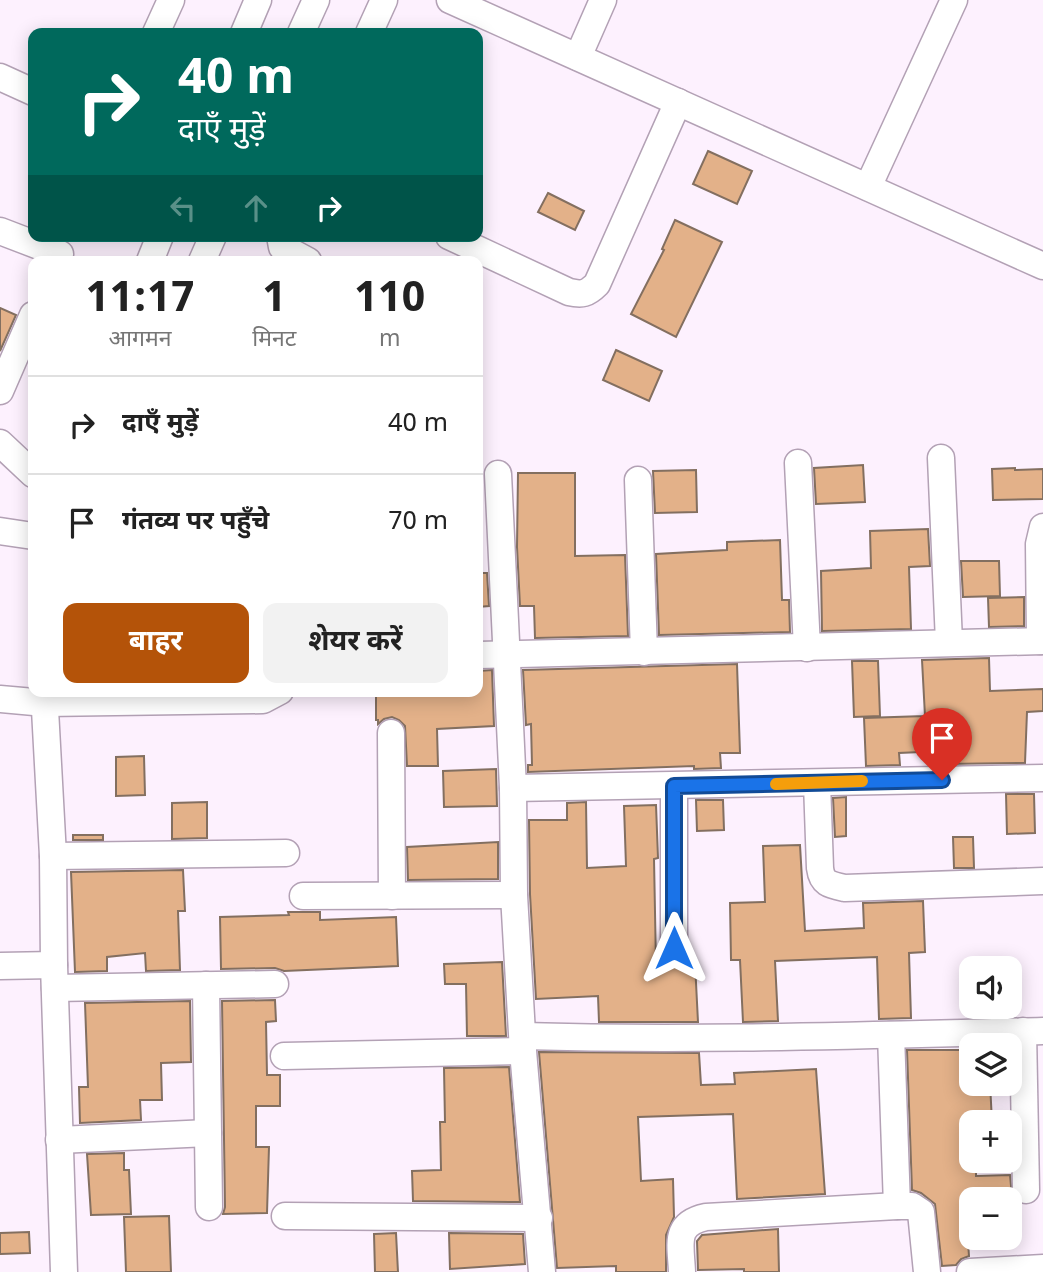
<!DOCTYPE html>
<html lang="hi">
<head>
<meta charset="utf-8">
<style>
	:root { --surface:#fff; --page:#f2f2f2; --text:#222; --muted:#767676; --line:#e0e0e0; --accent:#b45309 }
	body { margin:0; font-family:Georgia,"Noto Sans Devanagari",serif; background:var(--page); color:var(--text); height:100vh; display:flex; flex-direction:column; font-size:26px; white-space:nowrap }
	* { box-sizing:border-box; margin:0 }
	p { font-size:23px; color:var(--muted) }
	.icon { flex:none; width:38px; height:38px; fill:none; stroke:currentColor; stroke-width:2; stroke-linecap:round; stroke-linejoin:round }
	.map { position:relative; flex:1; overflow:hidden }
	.side { position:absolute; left:28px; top:256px; width:455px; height:441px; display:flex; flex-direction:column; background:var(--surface); border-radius:14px; box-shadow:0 4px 18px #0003 }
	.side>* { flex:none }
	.hud { position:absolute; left:28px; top:28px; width:455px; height:214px; border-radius:14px; box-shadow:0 4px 18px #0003; background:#00695c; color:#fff; overflow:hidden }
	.fabs { position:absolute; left:959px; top:956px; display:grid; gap:14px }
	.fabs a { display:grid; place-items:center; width:63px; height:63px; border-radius:14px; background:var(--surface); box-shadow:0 4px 18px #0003; font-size:35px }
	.pin { position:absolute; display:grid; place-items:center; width:60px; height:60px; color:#fff; margin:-72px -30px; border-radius:50% 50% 50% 0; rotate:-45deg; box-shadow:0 0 7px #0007 }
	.pin .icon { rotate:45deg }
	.me { position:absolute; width:77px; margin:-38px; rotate:0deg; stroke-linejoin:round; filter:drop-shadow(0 0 5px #0008) }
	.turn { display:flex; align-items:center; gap:24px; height:147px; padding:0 35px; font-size:32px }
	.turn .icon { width:91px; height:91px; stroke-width:2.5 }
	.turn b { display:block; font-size:49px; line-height:60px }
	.lanes { display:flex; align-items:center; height:66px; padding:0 35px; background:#0003; justify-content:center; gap:35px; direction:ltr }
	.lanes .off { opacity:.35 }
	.eta { display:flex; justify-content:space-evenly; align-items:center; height:119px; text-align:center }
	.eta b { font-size:42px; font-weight:700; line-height:49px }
	.cta { display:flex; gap:14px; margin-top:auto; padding:14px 35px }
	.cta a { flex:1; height:80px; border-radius:14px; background:var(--accent); color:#fff; font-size:28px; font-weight:700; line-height:80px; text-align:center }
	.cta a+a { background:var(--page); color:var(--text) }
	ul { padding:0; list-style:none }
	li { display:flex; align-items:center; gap:21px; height:98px; padding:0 35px; border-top:2px solid var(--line) }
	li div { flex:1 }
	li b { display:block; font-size:26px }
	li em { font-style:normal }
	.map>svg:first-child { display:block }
	.building { fill:#e3b189; stroke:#836f60; stroke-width:2 }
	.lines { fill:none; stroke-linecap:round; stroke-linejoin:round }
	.minor-casing { stroke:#b3a1b5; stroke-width:29 }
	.minor { stroke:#fff; stroke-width:26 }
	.route-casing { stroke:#114b97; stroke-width:18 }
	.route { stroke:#1a73e8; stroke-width:12 }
	.slow { stroke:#f59e0b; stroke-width:12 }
</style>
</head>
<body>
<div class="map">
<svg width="1043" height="1272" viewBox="0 0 1043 1272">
	<rect width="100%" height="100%" fill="#fdf1fe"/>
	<!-- building -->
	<g class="building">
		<path d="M708 151 752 171 737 204 693 184Z"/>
		<path d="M548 193 584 211 575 230 538 212Z"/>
		<path d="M675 220 722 242 676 337 631 314 664 250 662 249Z"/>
		<path d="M0 308 16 315 0 351Z"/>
		<path d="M616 350 662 371 649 401 603 380Z"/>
		<path d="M863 465 865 502 816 504 814 468Z"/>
		<path d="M1015 468V470L1043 469V499L993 500 992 469Z"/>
		<path d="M696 470 697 512 655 513 653 471Z"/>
		<path d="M518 473H575V556L625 555 628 636 535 638 534 606H520L517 547Z"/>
		<path d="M928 529 930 566 909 567 911 629 822 631 821 571 871 568 870 531Z"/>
		<path d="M780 540 782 600H789L790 632 659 635 656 554 727 550V542Z"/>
		<path d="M961 561H999L1000 596 963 597Z"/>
		<path d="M478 573H487L489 606 478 607Z"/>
		<path d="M1024 597V626L989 627 988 598Z"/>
		<path d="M989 658 990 691 1043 689V711L1027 712 1025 763 944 764 943 751 899 753 900 765 866 766 864 718 925 716 922 660Z"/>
		<path d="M852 661H878L880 716 854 717Z"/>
		<path d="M737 664 740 753H720L721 768 694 769V766L528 772V765H532L531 724 526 725 523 670Z"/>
		<path d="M492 670 494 726 437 729 438 766H407L405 726 399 720 392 717 384 719 378 724V720H376V696L413 695V691H478V671Z"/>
		<path d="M144 756 145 795 116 796V757Z"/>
		<path d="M496 769 497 806 444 807 443 771Z"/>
		<path d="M1006 794H1034L1035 833 1007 834Z"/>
		<path d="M846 797V836L835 837 833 798Z"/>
		<path d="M696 800H723L724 830 697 831Z"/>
		<path d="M207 802V838L172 839V803Z"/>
		<path d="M586 802 587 868 626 866 624 806 656 805 658 858 654 859 656 965 695 963 698 1022H599L598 996 536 999 530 894 529 820H567V803Z"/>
		<rect x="73" y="835" width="30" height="5"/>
		<path d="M953 837H973L974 868H954Z"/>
		<path d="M498 842V879L408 880 407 847Z"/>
		<path d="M800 845 805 931 864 928 863 903 923 901 925 952 909 953 911 1018 879 1019 877 957 775 961 778 1021 743 1022 740 960H731L730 903 765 902 763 846Z"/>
		<path d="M183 870 185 911H178L180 970 146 971 145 953 107 957V971L75 972 71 872Z"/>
		<path d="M288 912H320V920L396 917 398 966 284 971 275 968 221 969 220 917 289 915Z"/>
		<path d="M502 962 506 1036H467L466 984H445L444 964Z"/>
		<path d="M275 1000 276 1021 266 1022 267 1075H280V1106H256V1147H269L267 1213 223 1214 225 1207 222 1001Z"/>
		<path d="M190 1001 191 1062 161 1063 162 1100H140L141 1120 80 1123 79 1087H88L85 1003Z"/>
		<path d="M907 1050H971V1083H990L992 1122H971V1160H976V1176L1010 1175 1012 1197 965 1198 969 1256 961 1259 956 1265 942 1266 935 1204 921 1193 912 1190Z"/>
		<path d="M539 1052 699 1053 701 1085 735 1084 734 1073 816 1069 825 1194 737 1199 733 1114 638 1117 641 1181 673 1179 674 1217 666 1235V1272H616V1266L557 1268Z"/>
		<path d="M509 1067 520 1202 413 1201 412 1171 441 1170 440 1122H445L444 1068Z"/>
		<path d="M124 1153V1170H129L131 1214 91 1215 87 1154Z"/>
		<path d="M169 1216 171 1272H126L124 1217Z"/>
		<path d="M778 1229 779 1272H744V1269L698 1270 697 1241 702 1235Z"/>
		<path d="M29 1232 30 1253 0 1254V1233Z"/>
		<path d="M396 1233 398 1272H375L374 1234Z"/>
		<path d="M449 1233 523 1234 525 1264 450 1269Z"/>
	</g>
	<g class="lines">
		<!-- minor casing -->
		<g class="minor-casing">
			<g id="minor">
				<path d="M450 0 1043 266"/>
				<path d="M156 33 171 0"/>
				<path d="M244 33 258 0"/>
				<path d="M301 33 316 0"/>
				<path d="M369 33 384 0"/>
				<path d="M578 57 603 0"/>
				<path d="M0 77 33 92"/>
				<path d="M868 187 954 0"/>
				<path d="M0 231 60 254"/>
				<path d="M280 236 282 247 308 261"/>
				<path d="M449 236 569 292C582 295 587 294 597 284L678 102"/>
				<path d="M150 261 160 236"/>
				<path d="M202 261 213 236"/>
				<path d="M0 391 33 315"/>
				<path d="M0 443 33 474"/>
				<path d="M941 458 949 642"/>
				<path d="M798 463 807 648"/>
				<path d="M498 474 513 788 514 895 523 1051 542 1272"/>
				<path d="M638 480 644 652"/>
				<path d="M0 531 33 536"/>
				<path d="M1040 641 1039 544 1043 527"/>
				<path d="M478 655 1043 641"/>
				<path d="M44 691 53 856 54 965 64 1272"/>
				<path d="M0 699 45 703 263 700 280 691"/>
				<path d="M391 733 392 896"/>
				<path d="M817 783 820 868C822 884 830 885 845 888L1043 881"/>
				<path d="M674 786V948"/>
				<path d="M513 788 1043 778"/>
				<path d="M53 856 286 853"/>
				<path d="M303 896 514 895"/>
				<path d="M0 966 54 965"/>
				<path d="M206 985 209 1207"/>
				<path d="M55 988 275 984"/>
				<path d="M1023 1031 1026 1190"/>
				<path d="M891 1035 897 1206"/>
				<path d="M523 1036C696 1041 869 1035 1043 1031"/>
				<path d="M284 1056 523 1051"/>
				<path d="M59 1140 208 1133"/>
				<path d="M285 1216 539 1218"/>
				<path d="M682 1272C681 1245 673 1224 706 1217L897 1206H912L921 1212 927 1272"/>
				<path d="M970 1272 1043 1268"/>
			</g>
		</g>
		<!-- minor -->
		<use href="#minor" class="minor"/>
	</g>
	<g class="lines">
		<!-- route casing -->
		<g class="route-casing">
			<path id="route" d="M674 948V786L942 780"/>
		</g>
		<!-- route -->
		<use href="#route" class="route"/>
		<!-- slow -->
		<path class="slow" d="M776 784 862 781"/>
	</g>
</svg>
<div class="fabs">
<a><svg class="icon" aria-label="sound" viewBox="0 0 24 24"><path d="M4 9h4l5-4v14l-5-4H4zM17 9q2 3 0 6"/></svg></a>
<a><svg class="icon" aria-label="layers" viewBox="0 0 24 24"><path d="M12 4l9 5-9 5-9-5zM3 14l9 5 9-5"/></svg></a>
<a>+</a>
<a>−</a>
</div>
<div class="pin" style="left:942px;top:780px;background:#d93025"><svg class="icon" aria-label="arrive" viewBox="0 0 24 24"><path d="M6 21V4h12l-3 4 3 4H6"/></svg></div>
<svg class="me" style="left:674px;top:948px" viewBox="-20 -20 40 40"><path d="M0-17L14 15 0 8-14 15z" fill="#1a73e8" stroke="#fff" stroke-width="4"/></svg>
<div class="hud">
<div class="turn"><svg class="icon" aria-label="right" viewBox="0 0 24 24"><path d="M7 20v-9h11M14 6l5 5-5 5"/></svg><div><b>40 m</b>दाएँ मुड़ें</div></div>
<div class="lanes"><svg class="icon off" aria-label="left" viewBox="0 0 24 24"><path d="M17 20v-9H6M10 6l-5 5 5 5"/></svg><svg class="icon off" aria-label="ahead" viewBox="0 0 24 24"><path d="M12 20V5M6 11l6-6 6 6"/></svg><svg class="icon" aria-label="right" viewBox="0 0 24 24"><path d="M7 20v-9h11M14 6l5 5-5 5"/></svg></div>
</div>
<section class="side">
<div class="eta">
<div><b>11:17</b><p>आगमन</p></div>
<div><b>1</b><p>मिनट</p></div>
<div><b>110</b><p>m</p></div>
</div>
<ul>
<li><svg class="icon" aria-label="right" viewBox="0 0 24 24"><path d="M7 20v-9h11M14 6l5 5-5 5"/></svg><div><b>दाएँ मुड़ें</b></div><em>40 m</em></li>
<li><svg class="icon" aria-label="arrive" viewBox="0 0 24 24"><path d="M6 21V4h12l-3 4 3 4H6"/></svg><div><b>गंतव्य पर पहुँचे</b></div><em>70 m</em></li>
</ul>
<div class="cta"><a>बाहर</a><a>शेयर करें</a></div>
</section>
</div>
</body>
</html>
